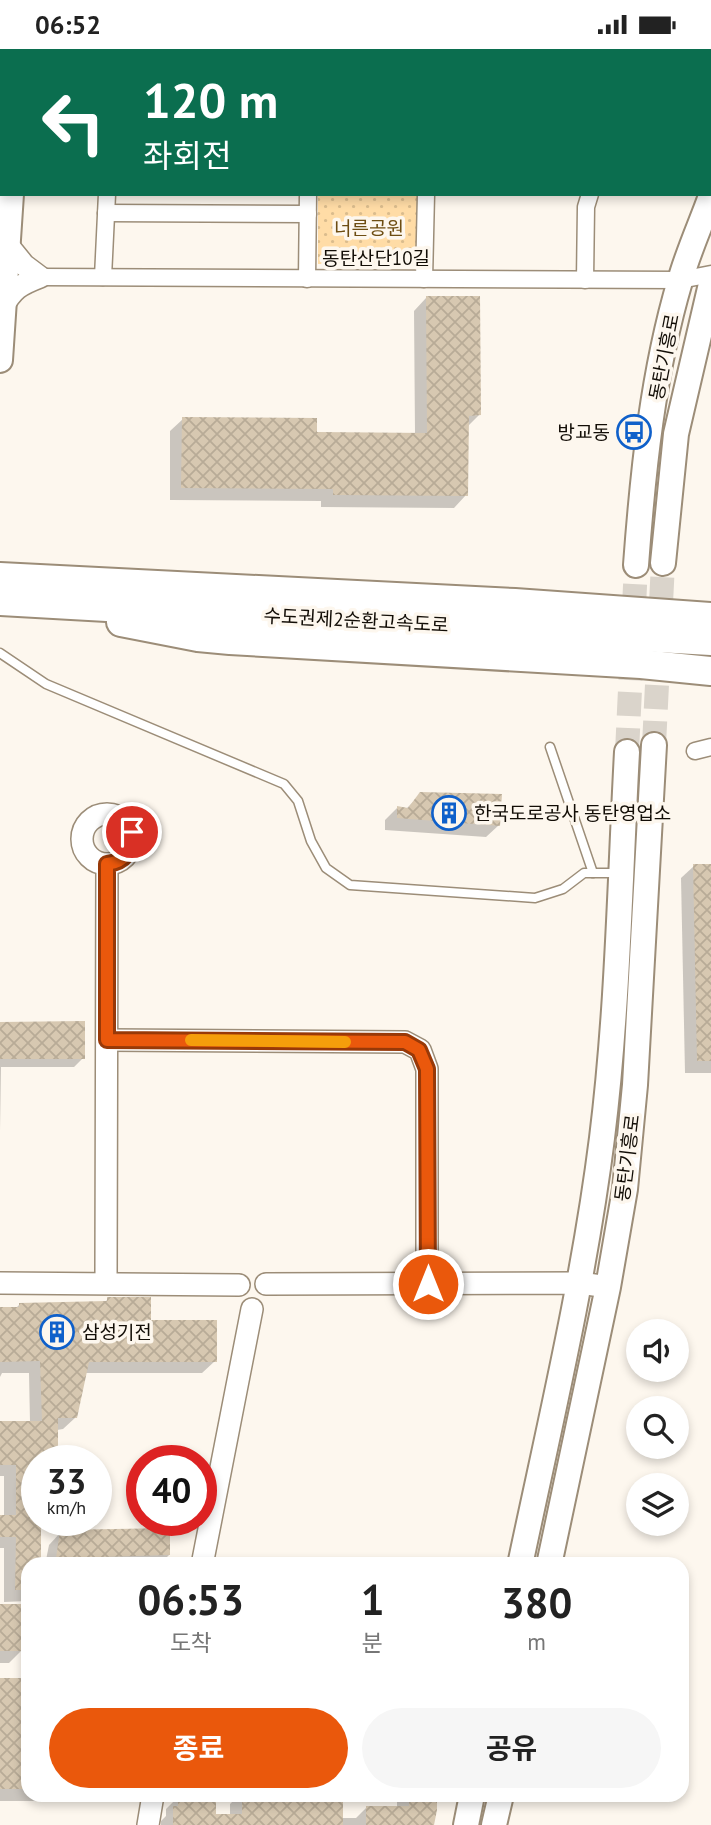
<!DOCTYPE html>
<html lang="ko">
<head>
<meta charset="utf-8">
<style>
	:root { --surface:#fff; --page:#f6f6f6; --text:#222; --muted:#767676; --accent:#ea580c }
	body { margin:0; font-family:"PT Sans","Noto Sans KR",sans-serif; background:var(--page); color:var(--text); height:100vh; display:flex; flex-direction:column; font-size:26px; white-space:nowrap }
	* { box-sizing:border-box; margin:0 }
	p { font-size:23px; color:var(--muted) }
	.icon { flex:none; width:38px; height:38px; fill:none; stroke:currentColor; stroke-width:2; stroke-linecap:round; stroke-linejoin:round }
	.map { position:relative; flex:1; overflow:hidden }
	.side { position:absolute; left:21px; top:1508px; width:668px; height:245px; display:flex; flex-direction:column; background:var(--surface); border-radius:21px; box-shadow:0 4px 10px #0003 }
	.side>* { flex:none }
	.top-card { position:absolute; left:0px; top:0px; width:712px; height:147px; box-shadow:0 4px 10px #0003; background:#0b6e4f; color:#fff; overflow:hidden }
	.controls { position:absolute; left:626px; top:1270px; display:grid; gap:14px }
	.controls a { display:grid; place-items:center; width:63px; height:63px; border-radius:50%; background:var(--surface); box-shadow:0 4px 10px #0003; font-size:35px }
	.speed { position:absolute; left:21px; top:1396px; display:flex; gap:14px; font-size:35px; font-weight:700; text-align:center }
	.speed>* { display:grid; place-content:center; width:91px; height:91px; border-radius:50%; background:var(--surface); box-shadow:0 4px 10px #0003; line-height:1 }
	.speed small { font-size:18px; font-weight:400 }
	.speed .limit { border:10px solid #d22; background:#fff; color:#111 }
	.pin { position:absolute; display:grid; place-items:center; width:60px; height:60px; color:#fff; margin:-30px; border:4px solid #fff; border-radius:50%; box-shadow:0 2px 7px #0007 }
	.me { position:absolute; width:77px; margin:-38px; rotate:0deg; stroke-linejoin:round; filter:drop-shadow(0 0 5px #0008) }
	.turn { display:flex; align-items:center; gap:24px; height:147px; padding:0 28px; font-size:32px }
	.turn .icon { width:91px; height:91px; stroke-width:2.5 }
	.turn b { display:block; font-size:49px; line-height:60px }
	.eta { display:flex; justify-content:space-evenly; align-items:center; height:119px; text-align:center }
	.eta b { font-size:42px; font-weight:700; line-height:49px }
	.button { display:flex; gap:14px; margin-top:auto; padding:14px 28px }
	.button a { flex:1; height:80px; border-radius:42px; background:var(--accent); color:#fff; font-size:28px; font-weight:700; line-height:80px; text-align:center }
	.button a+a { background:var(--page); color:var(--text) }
	.status { display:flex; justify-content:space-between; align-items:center; height:49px; padding:0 35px; background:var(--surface); direction:ltr }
	.status svg { height:19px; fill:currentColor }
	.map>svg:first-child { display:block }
	.park { fill:url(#park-dots) }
	.shadow { fill:#0003 }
	.building { fill:url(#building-cross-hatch) }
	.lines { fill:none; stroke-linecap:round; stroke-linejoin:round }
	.primary-tunnel { stroke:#dad4cb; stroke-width:24; stroke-dasharray:24 12; stroke-linecap:butt }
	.lane-casing { stroke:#9c8d78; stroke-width:11 }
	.street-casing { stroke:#9c8d78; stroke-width:19 }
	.secondary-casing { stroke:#9c8d78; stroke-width:24 }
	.primary-casing { stroke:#9c8d78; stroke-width:28 }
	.highway-casing { stroke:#9c8d78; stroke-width:32 }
	.lane { stroke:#fff; stroke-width:8 }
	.street { stroke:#fff; stroke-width:16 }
	.secondary { stroke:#fff; stroke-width:21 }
	.primary { stroke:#fff; stroke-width:24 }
	.highway { stroke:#fff; stroke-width:28 }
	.route-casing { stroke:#983908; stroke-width:18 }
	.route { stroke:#ea580c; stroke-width:12 }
	.slow { stroke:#f59e0b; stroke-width:12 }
	.labels { text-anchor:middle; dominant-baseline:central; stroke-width:7; stroke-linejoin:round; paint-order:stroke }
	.park-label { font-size:19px; fill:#6d4d12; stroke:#fdf7ee }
	.street-label { font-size:19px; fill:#120d06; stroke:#fdf7ee }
	.poi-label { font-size:19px; fill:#120d06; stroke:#fdf7ee; text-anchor:start }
</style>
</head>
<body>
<div class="status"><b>06:52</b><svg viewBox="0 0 49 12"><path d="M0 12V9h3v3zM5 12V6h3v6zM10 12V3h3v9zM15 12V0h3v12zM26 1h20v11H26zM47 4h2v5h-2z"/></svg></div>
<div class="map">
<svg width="711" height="1776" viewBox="0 0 711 1776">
	<defs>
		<pattern id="park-dots" width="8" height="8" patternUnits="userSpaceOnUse" patternTransform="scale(1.75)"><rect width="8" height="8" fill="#ffdca6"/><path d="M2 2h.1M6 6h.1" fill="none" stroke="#dabc8d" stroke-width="1.8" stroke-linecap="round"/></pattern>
		<pattern id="building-cross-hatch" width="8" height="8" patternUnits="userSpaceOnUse" patternTransform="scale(1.75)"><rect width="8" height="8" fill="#d7c8b1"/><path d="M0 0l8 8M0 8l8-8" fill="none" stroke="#b8ab97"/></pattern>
	</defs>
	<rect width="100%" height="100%" fill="#fdf7ee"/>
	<!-- park -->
	<path class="park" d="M318 145H419V213L318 215Z"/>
	<!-- shadow -->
	<g class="shadow">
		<path d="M426 249 479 366 467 378 466 446 454 459 321 458V452L170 451V382L183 370 315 385 415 386 414 262Z"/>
		<path d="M421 745 499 776 486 788 385 781V771L397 759 406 760Z"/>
		<path d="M711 816V1024H685L681 829 694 817Z"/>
		<path d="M0 974 83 1009 74 1018H1L0 1082Z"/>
		<path d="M108 1250 215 1312 202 1324H85L76 1368 63 1380 57 1381V1412H37L39 1516H28V1552L4 1553V1499H0V1467H4V1427H0V1374H30L29 1324H2L0 1328V1259H16L20 1255 104 1254Z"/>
		<path d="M61 1483 169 1506 159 1516H45L49 1496Z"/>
		<path d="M0 1557 21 1602 9 1614H0Z"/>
		<path d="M28 1608V1746H50L44 1752H0V1630H23Z"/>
		<path d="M239 1746H341V1769H356L366 1759H397V1746H436L432 1776H161V1772L166 1767V1760L178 1748 214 1767H230V1755Z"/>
	</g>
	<!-- building -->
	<g class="building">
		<path d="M426 247H480L481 366 469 367 468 447 333 446V440L181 439 182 368 317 369V383L427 384Z"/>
		<path d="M420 743 502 745 500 777 397 769V757L408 759Z"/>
		<path d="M693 815H711V1012H697Z"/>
		<path d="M85 972V1010H0V973Z"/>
		<path d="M107 1248H151V1271H217V1313H89L77 1369H58V1412H37V1472H41V1516H28V1541H15L16 1488H0V1466H16V1416H0V1372H42L40 1312 0 1313V1258H19V1254L107 1252Z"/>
		<path d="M170 1479V1506L101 1508 102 1516H55L60 1481Z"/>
		<rect x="0" y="1555" width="23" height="47"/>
		<rect x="0" y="1629" width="28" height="111"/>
		<path d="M178 1746H216V1765H242V1746H343V1776H173V1757H178Z"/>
		<path d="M409 1746H437V1761L434 1776H366V1757H409Z"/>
	</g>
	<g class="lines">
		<!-- primary-tunnel -->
		<g class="primary-tunnel">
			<path d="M654 696 663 514"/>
			<path d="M627 703 636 516"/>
		</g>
		<!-- lane casing -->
		<g class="lane-casing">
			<g id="lane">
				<path d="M0 604 46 635 284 735 298 752 311 792 326 819 350 836 535 849 563 840 584 824H617"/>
				<path d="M550 698 593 824"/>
			</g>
		</g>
		<!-- street casing -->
		<g class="street-casing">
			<g id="street">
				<path d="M115 2V0"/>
				<path d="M309 2V0"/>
				<path d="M428 2V0"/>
				<path d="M642 2 643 0"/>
				<path d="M106 164 308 165"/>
				<path d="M40 228 680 231 711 225"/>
				<path d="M103 228 107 145"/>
				<path d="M307 230 308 145"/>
				<path d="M424 230 426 145"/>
				<path d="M585 231 586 158 590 145"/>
				<path d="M695 702 711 698"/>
			</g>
		</g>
		<!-- secondary casing -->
		<g class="secondary-casing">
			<g id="secondary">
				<path d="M2 259C13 240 19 236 40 228L24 216 7 195"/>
				<circle cx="107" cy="790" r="25"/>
				<path d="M107 991 405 993 420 1001 427 1020V1235"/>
				<path d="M0 1234 239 1236"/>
				<path d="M106 1234 107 815"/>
				<path d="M266 1235 580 1234 608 1238"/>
				<path d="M202 1516 252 1260"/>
				<path d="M148 1776 153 1746"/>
			</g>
		</g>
		<!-- primary casing -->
		<g class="primary-casing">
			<g id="primary">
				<path d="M23 2V0"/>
				<path d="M0 311 11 145"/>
				<path d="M663 514 676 385 711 235"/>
				<path d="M636 516C643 421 653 323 680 232 688 203 701 175 711 147"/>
				<path d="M520 1516C550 1374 584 1232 602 1089 618 961 620 831 627 703"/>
				<path d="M549 1516 608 1238 625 1140 635 1036 654 696"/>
				<path d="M466 1776 472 1746"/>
				<path d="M494 1776 501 1746"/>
			</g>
		</g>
		<!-- highway casing -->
		<g class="highway-casing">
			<g id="highway">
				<path d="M6 2V0"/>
				<path d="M0 86 2 62"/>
				<path d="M0 528 515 554 711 568"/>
				<path d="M0 552 711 592"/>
				<path d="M121 573 198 588 230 591 641 615 711 622"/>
			</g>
		</g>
		<!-- lane -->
		<use href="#lane" class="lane"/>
		<!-- street -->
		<use href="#street" class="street"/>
		<!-- secondary -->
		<use href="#secondary" class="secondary"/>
		<!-- primary -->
		<use href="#primary" class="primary"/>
		<!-- highway -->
		<use href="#highway" class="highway"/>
	</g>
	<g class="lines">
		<!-- route casing -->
		<g class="route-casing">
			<path id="route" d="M132 783C133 801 125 813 107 815V991L405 993 419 1001 427 1020 428 1235"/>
		</g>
		<!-- route -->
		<use href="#route" class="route"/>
		<!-- slow -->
		<path class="slow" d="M191 991 345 993"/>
	</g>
	<!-- icons -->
	<defs>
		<g id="bus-ring" transform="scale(1.75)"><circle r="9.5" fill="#fdf7ee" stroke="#0f60ca" stroke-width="1.5"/><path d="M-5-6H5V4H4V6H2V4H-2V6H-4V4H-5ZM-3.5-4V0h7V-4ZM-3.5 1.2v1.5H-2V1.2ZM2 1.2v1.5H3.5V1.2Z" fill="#0f60ca"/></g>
		<g id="building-ring" transform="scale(1.75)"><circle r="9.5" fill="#fdf7ee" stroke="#0f60ca" stroke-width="1.5"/><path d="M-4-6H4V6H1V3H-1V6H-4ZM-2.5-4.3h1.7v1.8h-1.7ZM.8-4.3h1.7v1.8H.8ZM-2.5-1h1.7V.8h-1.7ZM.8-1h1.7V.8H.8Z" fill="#0f60ca"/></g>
	</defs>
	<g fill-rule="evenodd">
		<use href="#bus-ring" x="634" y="383"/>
		<use href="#building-ring" x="449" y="764"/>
		<use href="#building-ring" x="57" y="1283"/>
	</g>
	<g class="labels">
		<!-- park labels -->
		<g class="park-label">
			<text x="369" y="179">너른공원</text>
		</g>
		<!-- street labels -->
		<g class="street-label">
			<text x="376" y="209">동탄산단10길</text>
			<text transform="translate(664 308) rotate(-79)">동탄기흥로</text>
			<text transform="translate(356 571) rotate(3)">수도권제2순환고속도로</text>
			<text transform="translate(627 1109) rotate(-83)">동탄기흥로</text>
		</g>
		<!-- poi labels -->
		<g class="poi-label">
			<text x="610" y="383" text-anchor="end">방교동</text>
			<text x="474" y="764">한국도로공사 동탄영업소</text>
			<text x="82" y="1283">삼성기전</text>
		</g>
	</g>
</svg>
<div class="controls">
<a><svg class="icon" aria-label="sound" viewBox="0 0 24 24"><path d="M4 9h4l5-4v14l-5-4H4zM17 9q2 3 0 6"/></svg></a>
<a><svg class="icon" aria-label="search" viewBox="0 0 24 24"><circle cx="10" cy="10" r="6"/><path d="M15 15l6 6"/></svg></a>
<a><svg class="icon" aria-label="layers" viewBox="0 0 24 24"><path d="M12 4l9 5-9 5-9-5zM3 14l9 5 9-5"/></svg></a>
</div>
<div class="speed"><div>33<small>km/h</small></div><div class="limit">40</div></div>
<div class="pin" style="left:132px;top:783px;background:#d93025"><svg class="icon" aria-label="arrive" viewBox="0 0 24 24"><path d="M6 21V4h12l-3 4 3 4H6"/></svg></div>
<svg class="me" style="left:428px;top:1235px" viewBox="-20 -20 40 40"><circle r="17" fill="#ea580c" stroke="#fff" stroke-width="3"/><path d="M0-11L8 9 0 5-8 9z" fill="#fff"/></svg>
<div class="top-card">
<div class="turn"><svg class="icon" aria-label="left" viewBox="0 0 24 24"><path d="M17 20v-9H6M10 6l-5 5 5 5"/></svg><div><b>120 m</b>좌회전</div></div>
</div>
<section class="side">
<div class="eta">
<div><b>06:53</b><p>도착</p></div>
<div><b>1</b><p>분</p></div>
<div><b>380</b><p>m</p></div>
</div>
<div class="button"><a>종료</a><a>공유</a></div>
</section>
</div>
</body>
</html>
